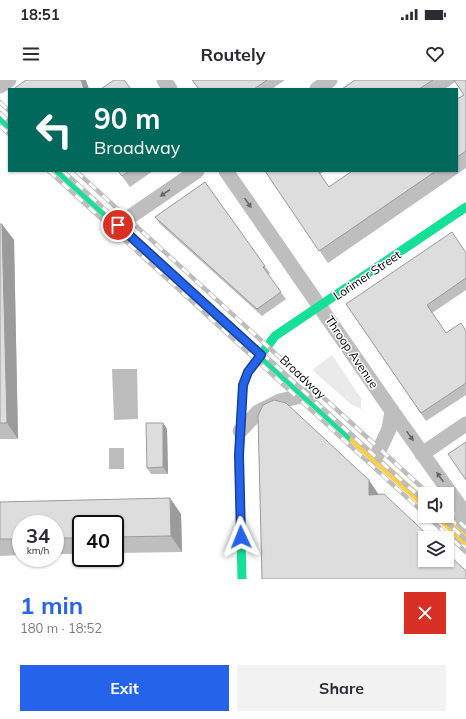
<!DOCTYPE html>
<html lang="en">
<head>
<meta charset="utf-8">
<style>
	:root { --surface:#fff; --page:#f2f2f3; --text:#2b2b33; --muted:#7c7c81; --accent:#2563eb }
	body { margin:0; font-family:Mulish,sans-serif; background:var(--page); color:var(--text); height:100vh; display:flex; flex-direction:column; font-size:15px; white-space:nowrap }
	* { box-sizing:border-box; margin:0 }
	p { font-size:13px; color:var(--muted) }
	.icon { flex:none; width:22px; height:22px; fill:none; stroke:currentColor; stroke-width:2; stroke-linecap:round; stroke-linejoin:round }
	.map { position:relative; height:499px; overflow:hidden }
	.drawer { display:flex; flex-direction:column; background:var(--surface); flex:1 }
	.drawer>* { flex:none }
	.guide { position:absolute; left:8px; top:8px; width:450px; height:84px; border-radius:0px; box-shadow:0 1px 3px #0004; background:#00695c; color:#fff; overflow:hidden }
	.controls { position:absolute; left:418px; top:407px; display:grid; gap:8px }
	.controls a { display:grid; place-items:center; width:36px; height:36px; border-radius:0px; background:var(--surface); box-shadow:0 1px 3px #0004; font-size:20px }
	.speed { position:absolute; left:12px; top:435px; display:flex; gap:8px; font-size:20px; font-weight:700; text-align:center }
	.speed>* { display:grid; place-content:center; width:52px; height:52px; border-radius:50%; background:var(--surface); box-shadow:0 1px 3px #0004; line-height:1 }
	.speed small { font-size:10px; font-weight:400 }
	.speed .limit { border:2px solid #111; border-radius:6px; background:#fff; color:#111 }
	.pin { position:absolute; display:grid; place-items:center; width:34px; height:34px; color:#fff; margin:-17px; border:2px solid #fff; border-radius:50%; box-shadow:0 1px 4px #0007 }
	.me { position:absolute; width:44px; margin:-22px; rotate:358deg; stroke-linejoin:round; filter:drop-shadow(0 0 3px #0008) }
	.turn { display:flex; align-items:center; gap:14px; height:84px; padding:0 20px; font-size:18px }
	.turn .icon { width:52px; height:52px; stroke-width:2.5 }
	.turn b { display:block; font-size:28px; line-height:34px }
	.round { display:grid; place-items:center; flex:none; width:42px; height:42px; border-radius:0px; background:var(--page) }
	.head { display:flex; align-items:center; justify-content:space-between; height:68px; padding:0 20px }
	h1 { font-size:24px; font-weight:700; line-height:30px; color:var(--accent) }
	.action { display:flex; gap:8px; margin-top:auto; padding:8px 20px }
	.action a { flex:1; height:46px; border-radius:0px; background:var(--accent); color:#fff; font-size:16px; font-weight:700; line-height:46px; text-align:center }
	.action a+a { background:var(--page); color:var(--text) }
	.status { display:flex; justify-content:space-between; align-items:center; height:28px; padding:0 20px; background:var(--surface); direction:ltr }
	.status svg { height:11px; fill:currentColor }
	header { display:flex; justify-content:space-between; align-items:center; height:52px; padding:0 20px; background:var(--surface); font-size:18px; font-weight:700 }
	.map>svg:first-child { display:block }
	.green { fill:#eaeaea }
	.water { fill:#bcbcbc }
	.lines { fill:none; stroke-linecap:round; stroke-linejoin:round }
	.street { stroke:#bebebe; stroke-width:15 }
	.fast { stroke:#16e098; stroke-width:9 }
	.slow { stroke:#ffcf43; stroke-width:9 }
	.rail-casing { stroke:#bdbdbd; stroke-width:4.5 }
	.rail { stroke:#fff; stroke-width:3; stroke-dasharray:9; stroke-linecap:butt }
	.wall { fill:#bebebe }
	.shaded-wall { fill:#9b9b9b }
	.building { fill:#ddd; stroke:#9b9b9b }
	.oneway { fill:#686868 }
	.route-casing { stroke:#184099; stroke-width:10 }
	.route { stroke:#2563eb; stroke-width:7 }
	.labels { text-anchor:middle; dominant-baseline:central; stroke-width:3; stroke-linejoin:round; paint-order:stroke }
	.street-label { font-size:12px; fill:#000; stroke:#fff }
</style>
</head>
<body>
<div class="status"><b>18:51</b><svg viewBox="0 0 49 12"><path d="M0 12V9h3v3zM5 12V6h3v6zM10 12V3h3v9zM15 12V0h3v12zM26 1h20v11H26zM47 4h2v5h-2z"/></svg></div>
<header><svg class="icon" aria-label="menu" viewBox="0 0 24 24"><path d="M4 6h16M4 12h16M4 18h16"/></svg>Routely<svg class="icon" aria-label="heart" viewBox="0 0 24 24"><path d="M12 20l-8-8c-3-5 5-10 8-4 3-6 11-1 8 4z"/></svg></header>
<div class="map">
<svg width="466" height="499" viewBox="0 0 466 499">
	<rect width="100%" height="100%" fill="#fff"/>
	<!-- green -->
	<path class="green" d="M332 275 361 318V329L352 325 312 290Z"/>
	<!-- water -->
	<g class="water">
		<path d="M112 289H137L138 339 114 340Z"/>
		<rect x="109" y="368" width="15" height="21"/>
	</g>
	<g class="lines">
		<!-- street -->
		<g class="street">
			<path d="M164 0 170 9"/>
			<path d="M0 6 9 0"/>
			<path d="M317 9 330 0"/>
			<path d="M226 91 392 331 461 428 464 437 462 457"/>
			<path d="M118 145 197 91"/>
			<path d="M240 351 258 332 280 321 305 315"/>
			<path d="M422 374 466 344"/>
			<path d="M375 379 389 349 392 331"/>
		</g>
		<!-- fast -->
		<g class="fast">
			<path d="M0 37 9 45"/>
			<path d="M59 91 354 360"/>
			<path d="M242 499 239 375 243 305 248 292 275 256 466 127"/>
		</g>
		<!-- slow -->
		<g class="slow">
			<path d="M354 360 425 424"/>
			<path d="M439 436 466 461"/>
		</g>
		<!-- rail casing -->
		<g class="rail-casing">
			<g id="rail">
				<path d="M0 22 9 31"/>
				<path d="M0 33 9 42"/>
				<path d="M0 46 9 54"/>
				<path d="M49 91 425 434"/>
				<path d="M63 91 425 422"/>
				<path d="M76 91 429 414"/>
				<path d="M447 430 466 448"/>
				<path d="M427 436 466 472"/>
				<path d="M440 436 466 460"/>
			</g>
		</g>
		<!-- rail -->
		<use href="#rail" class="rail"/>
	</g>
	<!-- wall -->
	<g class="wall">
		<path d="M192 0H285L272 9H199Z"/>
		<path d="M355 0H466V88L328 183 265 91H325L320 94 329 107 352 91H457V19L464 15 455 2 445 9H342Z"/>
		<path d="M118 91H153L130 107Z"/>
		<path d="M205 102 270 193 268 195 286 219 262 236 160 144 155 137Z"/>
		<path d="M0 144 14 160 18 359H0Z"/>
		<path d="M466 173V210L432 233 446 253 466 251V315L426 341 346 224Z"/>
		<path d="M163 343 167 349 168 394H151L147 388Z"/>
		<path d="M0 422 181 434 182 472 115 473V444H81V474H55V444H21V475L0 476Z"/>
	</g>
	<!-- shaded-wall -->
	<g class="shaded-wall">
		<path d="M81 0H86L89 9H84Z"/>
		<path d="M2 144 14 160 18 359 7 343Z"/>
		<path d="M163 343 167 349 168 394 163 387Z"/>
		<path d="M369 400 379 415H369Z"/>
		<path d="M170 418 181 434 182 472 171 456Z"/>
	</g>
	<!-- building -->
	<g class="building">
		<path d="M26 0H81L84 9H16L15 8Z"/>
		<path d="M114 0H124L131 9H101Z"/>
		<path d="M192 0H267L254 9H199Z"/>
		<path d="M355 0H433L419 9H342Z"/>
		<path d="M454 0H466V71L457 77V19L464 15Z"/>
		<path d="M118 91H129L122 96Z"/>
		<path d="M265 91H318L329 107 352 91H436L319 171Z"/>
		<path d="M205 102 265 186 263 187 281 212 257 229 155 137Z"/>
		<path d="M0 144H2L7 343H0Z"/>
		<path d="M452 152 466 173V198L427 225 446 253 461 243 466 251V303L421 333 346 224Z"/>
		<path d="M274 320 286 323 369 400V415L384 414 431 458H425V480H447V473L466 491V499H262L258 336 263 325Z"/>
		<path d="M146 343H163V387L147 388Z"/>
		<path d="M466 362V400L448 374Z"/>
		<path d="M170 418 171 456 115 457V444H81V458H55V444H21V459H0V422Z"/>
	</g>
	<!-- one-way arrows -->
	<defs><path id="oneway-solid" d="M-6-.8H1V-3.2L6.5 0L1 3.2V.8H-6Z"/></defs>
	<g class="oneway">
		<use href="#oneway-solid" transform="translate(165 113) rotate(146)"/>
		<use href="#oneway-solid" transform="translate(248 123) rotate(55)"/>
		<use href="#oneway-solid" transform="translate(410 356) rotate(54)"/>
		<use href="#oneway-solid" transform="translate(440 397) rotate(-125)"/>
	</g>
	<g class="lines">
		<!-- route casing -->
		<g class="route-casing">
			<path id="route" d="M118 145 261 275 248 292 243 305 239 375 241 457"/>
		</g>
		<!-- route -->
		<use href="#route" class="route"/>
	</g>
	<g class="labels">
		<!-- street labels -->
		<g class="street-label">
			<text transform="translate(367 195) rotate(-34)">Lorimer Street</text>
			<text transform="translate(352 272) rotate(56)">Throop Avenue</text>
			<text transform="translate(303 297) rotate(43)">Broadway</text>
		</g>
	</g>
</svg>
<div class="controls">
<a><svg class="icon" aria-label="sound" viewBox="0 0 24 24"><path d="M4 9h4l5-4v14l-5-4H4zM17 9q2 3 0 6"/></svg></a>
<a><svg class="icon" aria-label="layers" viewBox="0 0 24 24"><path d="M12 4l9 5-9 5-9-5zM3 14l9 5 9-5"/></svg></a>
</div>
<div class="speed"><div>34<small>km/h</small></div><div class="limit">40</div></div>
<div class="pin" style="left:118px;top:145px;background:#d93025"><svg class="icon" aria-label="arrive" viewBox="0 0 24 24"><path d="M6 21V4h12l-3 4 3 4H6"/></svg></div>
<svg class="me" style="left:241px;top:457px" viewBox="-20 -20 40 40"><path d="M0-17L14 15 0 8-14 15z" fill="#2563eb" stroke="#fff" stroke-width="4"/></svg>
<div class="guide">
<div class="turn"><svg class="icon" aria-label="left" viewBox="0 0 24 24"><path d="M17 20v-9H6M10 6l-5 5 5 5"/></svg><div><b>90 m</b>Broadway</div></div>
</div>
</div>
<section class="drawer">
<div class="head"><div><h1>1 min</h1><p>180 m · 18:52</p></div><a class="round" style="background:#d93025;color:#fff"><svg class="icon" aria-label="close" viewBox="0 0 24 24"><path d="M6 6l12 12M18 6L6 18"/></svg></a></div>
<div class="action"><a>Exit</a><a>Share</a></div>
</section>
</body>
</html>
